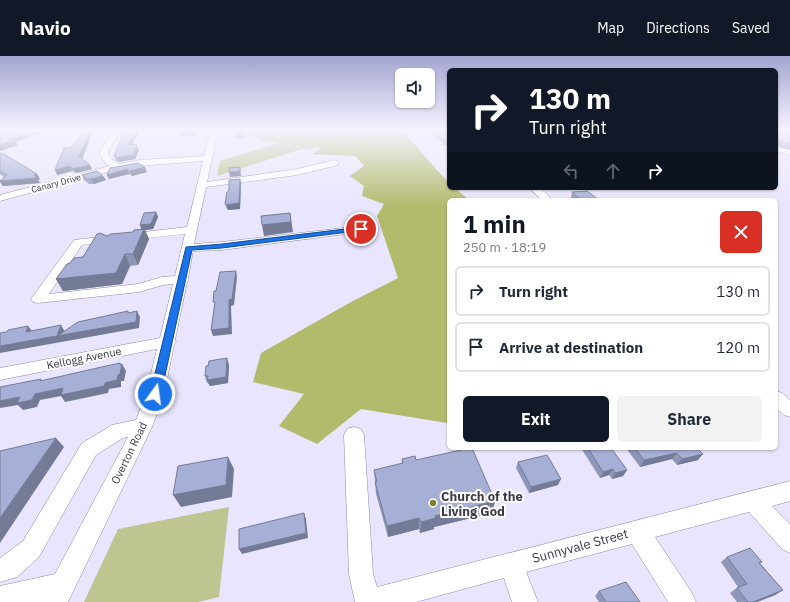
<!DOCTYPE html>
<html lang="en">
<head>
<meta charset="utf-8">
<style>
	:root { --surface:#fff; --page:#f2f2f3; --text:#1f2937; --muted:#747a83; --line:#e0e1e3; --accent:#111827 }
	body { margin:0; font-family:"IBM Plex Sans",sans-serif; background:var(--page); color:var(--text); height:100vh; display:flex; flex-direction:column; font-size:15px; white-space:nowrap }
	* { box-sizing:border-box; margin:0 }
	p { font-size:13px; color:var(--muted) }
	.icon { flex:none; width:22px; height:22px; fill:none; stroke:currentColor; stroke-width:2; stroke-linecap:round; stroke-linejoin:round }
	.map { position:relative; flex:1; overflow:hidden }
	.side { position:absolute; left:447px; top:142px; width:331px; height:252px; display:flex; flex-direction:column; background:var(--surface); border-radius:6px; box-shadow:0 1px 3px #0004 }
	.side>* { flex:none }
	.guide { position:absolute; left:447px; top:12px; width:331px; height:122px; border-radius:6px; box-shadow:0 1px 3px #0004; background:#111827; color:#fff; overflow:hidden }
	.tools { position:absolute; left:395px; top:12px; display:grid; gap:8px }
	.tools a { display:grid; place-items:center; width:40px; height:40px; border-radius:6px; background:var(--surface); box-shadow:0 1px 3px #0004; font-size:20px }
	.pin { position:absolute; display:grid; place-items:center; width:34px; height:34px; color:#fff; margin:-17px; border:2px solid #fff; border-radius:50%; box-shadow:0 1px 4px #0007 }
	.me { position:absolute; width:44px; margin:-22px; rotate:14deg; stroke-linejoin:round; filter:drop-shadow(0 0 3px #0008) }
	.turn { display:flex; align-items:center; gap:14px; height:84px; padding:0 16px; font-size:18px }
	.turn .icon { width:52px; height:52px; stroke-width:2.5 }
	.turn b { display:block; font-size:28px; line-height:34px }
	.lanes { display:flex; align-items:center; height:38px; padding:0 16px; background:#0003; justify-content:center; gap:20px; direction:ltr }
	.lanes .off { opacity:.35 }
	.round { display:grid; place-items:center; flex:none; width:42px; height:42px; border-radius:6px; background:var(--page) }
	.summary { display:flex; align-items:center; justify-content:space-between; height:68px; padding:0 16px }
	h1 { font-size:24px; font-weight:800; line-height:30px; color:var(--accent) }
	.action { display:flex; gap:8px; margin-top:auto; padding:8px 16px }
	.action a { flex:1; height:46px; border-radius:6px; background:var(--accent); color:#fff; font-size:16px; font-weight:800; line-height:46px; text-align:center }
	.action a+a { background:var(--page); color:var(--text) }
	ul { padding:0; list-style:none }
	li { display:flex; align-items:center; gap:12px; height:50px; margin:0 8px 6px; padding:0 8px; border:2px solid var(--line); border-radius:6px }
	li div { flex:1 }
	li b { display:block; font-size:15px }
	li em { font-style:normal }
	header { display:flex; align-items:center; gap:24px; box-sizing:border-box; height:56px; padding:0 20px; background:var(--accent); color:#fff }
	header strong { font-size:19px }
	nav { display:flex; gap:22px; margin-inline-start:auto; font-size:14px }
	.map>svg:first-child { display:block }
	.green { fill:#bfc591 }
	.forest { fill:#b2ba6b }
	.lines { fill:none; stroke-linecap:round; stroke-linejoin:round }
	.minor-casing { stroke:#8e87ac; stroke-width:1 }
	.minor { fill:#fff; fill-rule:evenodd }
	.wall { fill:#8f97b8 }
	.shaded-wall { fill:#747b96 }
	.building { fill:#a6b0d6; stroke:#747b96 }
	.route { fill:#1a73e8; stroke:#114b97 }
	.poi-dot { fill:#7d842f; stroke:#fff; stroke-width:1.5 }
	.labels { text-anchor:middle; dominant-baseline:central; stroke-width:4; stroke-linejoin:round; paint-order:stroke }
	.far-street-label { font-size:9px; fill:#3b3848; stroke:#fff }
	.street-label { font-size:11px; fill:#3b3848; stroke:#fff }
	.near-poi-label { font-size:13px; font-weight:bold; fill:#3b3848; stroke:#fff; text-anchor:start }
	.near-street-label { font-size:13px; fill:#3b3848; stroke:#fff }
</style>
</head>
<body>
<header>
<strong>Navio</strong>
<nav><a>Map</a><a>Directions</a><a>Saved</a></nav>
</header>
<div class="map">
<svg width="790" height="546" viewBox="0 0 790 546">
	<rect width="100%" height="100%" fill="#e9e5fe"/>
	<!-- green -->
	<g class="green">
		<path d="M321 74H370L309 94 305 92 217 120 220 105Z"/>
		<path d="M229 451 219 541 198 546H84L118 473Z"/>
	</g>
	<!-- forest -->
	<path class="forest" d="M237 74H398C419 88 430 110 449 126V132H455L469 144H449V364L447 367 361 353 317 388 279 370 304 338 253 326 261 297 351 246 398 222 377 160 384 148 362 140 364 130 350 120 364 110 355 100 312 98 322 92 262 85 258 82 236 77Z"/>
	<g class="lines">
		<!-- minor casing -->
		<g class="minor-casing">
			<g id="minor">
				<path d="M115 74H122L109 93 108 98 111 103 119 108 140 104 204 100 210 74H218L207 126 297 113 335 104 339 107 338 109 297 119 206 131 194 188 222 186 361 170 367 173 361 176 222 194 193 195 188 222 189 223 187 226 175 284 176 286 174 289 164 338 152 371 68 546H0V530L55 518 128 381 123 382 96 399 39 501 17 521 0 526V502L23 485 82 387 112 369 136 364 146 338 157 293 0 324V312L160 282 173 228 163 229 139 236 38 247 33 246 31 243 74 184 187 171 203 105 140 110 118 113 0 145V139L110 110 105 107 100 98 101 93ZM185 178 175 220 162 221 138 228 49 238 82 189Z"/>
				<path d="M776 90 790 94V99L776 95Z"/>
				<path d="M529 132H540L553 144H542Z"/>
				<path d="M776 335 782 337 790 344V361L784 359 776 352Z"/>
				<path d="M354 371 361 373 364 379 373 518 377 531 790 425V445L772 450 790 468V497L782 493 749 456 655 481 692 537 696 546H668L632 488 526 516 538 546H512L504 522 416 546H355L349 518 344 379 347 373Z"/>
			</g>
		</g>
		<!-- minor -->
		<use href="#minor" class="minor"/>
	</g>
	<!-- wall -->
	<g class="wall">
		<path d="M86 74H94L82 103 92 113 76 117 72 115 57 119 70 92Z"/>
		<path d="M428 74H449V89H444Z"/>
		<path d="M776 74 790 76V94L776 90Z"/>
		<path d="M139 77 132 88H136L139 94 135 103 119 106 116 105 114 100Z"/>
		<path d="M0 97 37 118 40 123 38 124 40 127 3 130 4 121 0 118Z"/>
		<path d="M138 107 147 116 132 120 129 118 109 123 107 119Z"/>
		<path d="M82 119 103 120 106 124 94 128H89L84 124Z"/>
		<path d="M240 123 241 128 240 153 228 154 227 153 225 148 229 134Z"/>
		<path d="M572 136 599 144H574L571 142Z"/>
		<path d="M156 156 158 161 153 173 145 174 149 183 138 209 130 210 122 228 63 235 56 223 70 207 83 201 107 180 133 176 141 173Z"/>
		<path d="M229 309 228 327 210 330 208 327H207L205 320Z"/>
		<path d="M581 392H611L627 414 623 420 612 423 609 419 600 422Z"/>
		<path d="M626 392H697L698 404 677 409 672 403 640 411Z"/>
		<path d="M402 403 416 404 495 445 492 457 434 471V473L420 477 419 473 388 481 376 438 374 414 402 408Z"/>
		<path d="M518 406 558 429 529 437 516 412Z"/>
		<path d="M727 501 762 506 760 507 783 534 775 539 757 546H737L730 537 738 531 721 506Z"/>
		<path d="M599 535 640 546H599L595 540Z"/>
	</g>
	<!-- shaded-wall -->
	<g class="shaded-wall">
		<path d="M0 74H6L0 77Z"/>
		<path d="M36 74H52L16 86 18 89 0 95V89L9 83Z"/>
		<path d="M91 74H94L81 105 79 100Z"/>
		<path d="M137 74H138L139 77 129 93 127 89Z"/>
		<path d="M195 74H198L195 80 180 81 179 77Z"/>
		<path d="M235 74H245L246 82 236 83Z"/>
		<path d="M136 88 139 94 135 103 119 106 117 102 136 90Z"/>
		<path d="M90 109 92 113 76 117 73 113Z"/>
		<path d="M70 110 72 115 57 119 55 114Z"/>
		<path d="M145 111 147 116 132 120 130 115Z"/>
		<path d="M240 111 241 120 230 121 229 116Z"/>
		<path d="M127 113 129 118 109 123 107 119Z"/>
		<path d="M37 118 40 123 38 124 40 127 3 130 0 126V125Z"/>
		<path d="M103 120 106 124 94 128 91 123Z"/>
		<path d="M240 123 241 128 240 153 228 154 227 149Z"/>
		<path d="M156 156 158 161 153 173 145 174 149 183 138 209 133 198 142 175 140 169Z"/>
		<path d="M290 157 293 176 264 180 262 169Z"/>
		<path d="M125 198 130 210 122 228 63 235 56 223Z"/>
		<path d="M236 215 237 221 234 249 231 250 232 278 213 280 211 274 229 244Z"/>
		<path d="M137 255 140 261 139 272 0 297V290L61 269 65 276Z"/>
		<path d="M28 270 33 276H26Z"/>
		<path d="M227 302 229 309 228 327 210 330 207 324Z"/>
		<path d="M120 307 122 309V308L126 315 124 325H121V331L109 333 108 337 65 346 61 340 40 344 37 351 23 354 18 349 0 352V345L63 332 105 327 118 319Z"/>
		<path d="M56 382 64 391 0 487V462Z"/>
		<path d="M677 397 672 403 640 411 644 404Z"/>
		<path d="M703 398 698 404 677 409 682 403Z"/>
		<path d="M228 401 234 413 232 441 181 451 173 439Z"/>
		<path d="M613 413 609 419 600 422 603 416Z"/>
		<path d="M627 414 623 420 612 423 615 417Z"/>
		<path d="M561 423 558 429 529 437 531 431Z"/>
		<path d="M495 445 492 457 434 471V473L420 477 421 466 435 460Z"/>
		<path d="M304 457 306 463 308 482 242 498 239 493Z"/>
		<path d="M419 462V473L388 481 387 470Z"/>
		<path d="M783 534 775 539 757 546H753Z"/>
	</g>
	<!-- building -->
	<g class="building">
		<path d="M10 74H36L9 83 15 84 0 89V78Z"/>
		<path d="M86 74H91L79 100 90 109 73 113 70 110 55 114 64 92H70Z"/>
		<path d="M125 74H137L127 89 136 88V90H137L133 99 117 102 114 100Z"/>
		<path d="M180 74H195L194 76 179 77Z"/>
		<path d="M435 74H449V82H444Z"/>
		<path d="M776 74H784L790 77V88L776 85Z"/>
		<path d="M0 97 4 98 37 118 34 119 37 122 0 125 7 119 0 115Z"/>
		<path d="M138 107 145 111 130 115 127 113 107 119 110 112Z"/>
		<path d="M240 111V115L229 116V112Z"/>
		<path d="M97 115 103 120 91 123H87L82 119Z"/>
		<path d="M240 123 239 147 227 149 225 148 227 136 229 134V124Z"/>
		<path d="M587 135 599 144H581L572 136Z"/>
		<path d="M156 156 151 168 140 169 144 157Z"/>
		<path d="M290 157 291 166 262 169 261 160Z"/>
		<path d="M144 173 133 198H125L116 217 56 223 67 208 70 207 74 202 83 201 97 178 100 177 107 180 111 178 133 176 134 174Z"/>
		<path d="M236 215 232 243 229 244V272L211 274 215 246H213L214 235H216L220 216Z"/>
		<path d="M128 255V257L137 255 136 266 0 290V277L6 276 8 274 28 270 26 276 61 269 57 280 78 266Z"/>
		<path d="M227 302 226 321 207 324 208 320H205L206 310H208L209 305Z"/>
		<path d="M120 307V309L122 308 120 318 118 319 117 324 105 327 104 330 61 339 63 332 35 338 32 344 17 347 20 341 0 345V331L41 323 40 325 106 310Z"/>
		<path d="M56 382 0 462V395Z"/>
		<path d="M470 392H472L495 445 435 460 436 462 421 466 419 462 387 470 375 426H377L374 414 403 407 402 403 415 400 416 404Z"/>
		<path d="M588 392H611L627 414 615 417 613 413 603 416Z"/>
		<path d="M635 392H697L703 398 682 403 677 397 644 404Z"/>
		<path d="M547 399 561 423 531 431 518 406Z"/>
		<path d="M228 401 226 429 173 439 178 410Z"/>
		<path d="M304 457 306 477 239 493V473Z"/>
		<path d="M750 492 762 506 759 507 783 534 753 546H748L737 532 747 528 727 501Z"/>
		<path d="M626 526 640 546H606L599 535Z"/>
	</g>
	<!-- sky -->
	<linearGradient id="sky" x2="0" y2="1"><stop stop-color="#a2a4d0"/><stop offset="0.49" stop-color="#f5f3ff"/><stop offset="1" stop-color="#f5f3ff" stop-opacity="0"/></linearGradient>
	<rect width="790" height="151" fill="url(#sky)"/>
	<!-- route -->
	<path class="route" d="M361 171 365 173 364 174 222 192 192 194 161 338 159 340H152L150 338 186 191 222 188Z"/>
	<!-- markers -->
	<circle class="poi-dot" cx="433" cy="447" r="4"/>
	<g class="labels">
		<!-- far-street labels -->
		<g class="far-street-label">
			<text transform="translate(56 127) rotate(-15)">Canary Drive</text>
		</g>
		<!-- street labels -->
		<g class="street-label">
			<text transform="translate(84 302) rotate(-11)">Kellogg Avenue</text>
			<text transform="translate(129 397) rotate(-64)">Overton Road</text>
		</g>
		<!-- near-poi labels -->
		<g class="near-poi-label">
			<text x="441" y="440">Church of the<tspan x="441" dy="15">Living God</tspan></text>
		</g>
		<!-- near-street labels -->
		<g class="near-street-label">
			<text transform="translate(580 490) rotate(-15)">Sunnyvale Street</text>
		</g>
	</g>
</svg>
<div class="tools">
<a><svg class="icon" aria-label="sound" viewBox="0 0 24 24"><path d="M4 9h4l5-4v14l-5-4H4zM17 9q2 3 0 6"/></svg></a>
</div>
<div class="pin" style="left:361px;top:173px;background:#d93025"><svg class="icon" aria-label="arrive" viewBox="0 0 24 24"><path d="M6 21V4h12l-3 4 3 4H6"/></svg></div>
<svg class="me" style="left:155px;top:338px" viewBox="-20 -20 40 40"><circle r="17" fill="#1a73e8" stroke="#fff" stroke-width="3"/><path d="M0-11L8 9 0 5-8 9z" fill="#fff"/></svg>
<div class="guide">
<div class="turn"><svg class="icon" aria-label="right" viewBox="0 0 24 24"><path d="M7 20v-9h11M14 6l5 5-5 5"/></svg><div><b>130 m</b>Turn right</div></div>
<div class="lanes"><svg class="icon off" aria-label="left" viewBox="0 0 24 24"><path d="M17 20v-9H6M10 6l-5 5 5 5"/></svg><svg class="icon off" aria-label="ahead" viewBox="0 0 24 24"><path d="M12 20V5M6 11l6-6 6 6"/></svg><svg class="icon" aria-label="right" viewBox="0 0 24 24"><path d="M7 20v-9h11M14 6l5 5-5 5"/></svg></div>
</div>
<section class="side">
<div class="summary"><div><h1>1 min</h1><p>250 m · 18:19</p></div><a class="round" style="background:#d93025;color:#fff"><svg class="icon" aria-label="close" viewBox="0 0 24 24"><path d="M6 6l12 12M18 6L6 18"/></svg></a></div>
<ul>
<li><svg class="icon" aria-label="right" viewBox="0 0 24 24"><path d="M7 20v-9h11M14 6l5 5-5 5"/></svg><div><b>Turn right</b></div><em>130 m</em></li>
<li><svg class="icon" aria-label="arrive" viewBox="0 0 24 24"><path d="M6 21V4h12l-3 4 3 4H6"/></svg><div><b>Arrive at destination</b></div><em>120 m</em></li>
</ul>
<div class="action"><a>Exit</a><a>Share</a></div>
</section>
</div>
</body>
</html>
